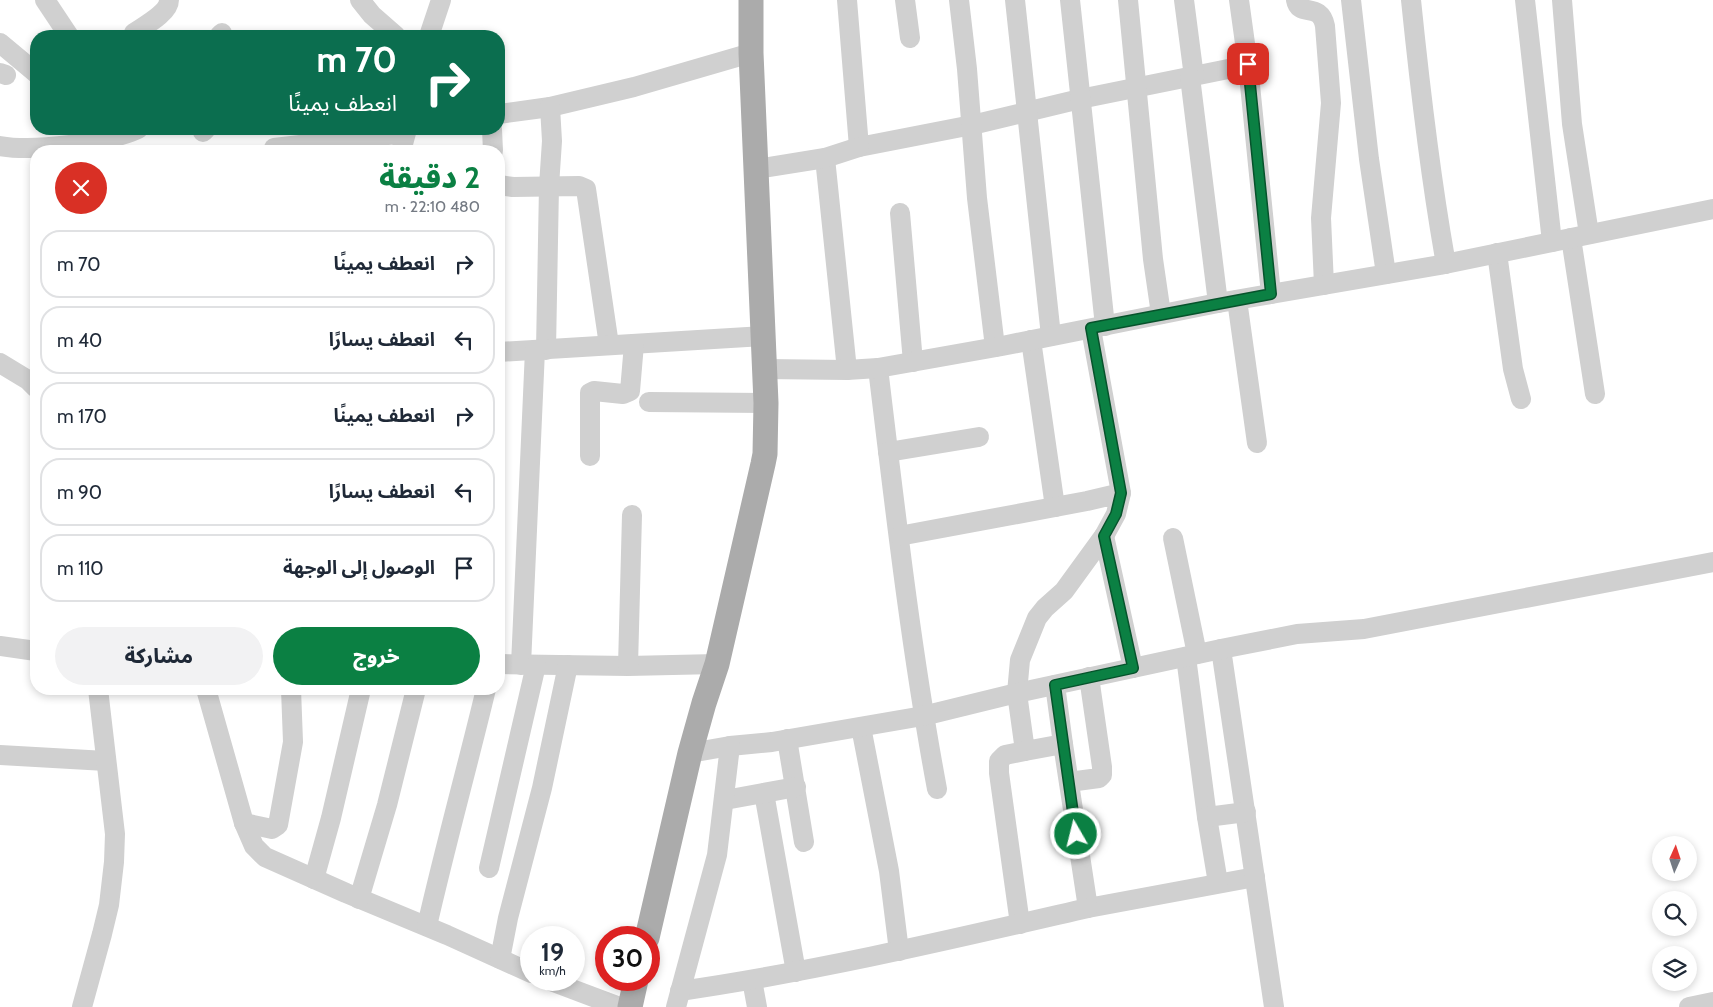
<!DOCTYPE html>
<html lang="ar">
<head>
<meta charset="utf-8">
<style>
	:root { --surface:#fff; --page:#f2f2f3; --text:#1f2937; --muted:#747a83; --line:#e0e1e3; --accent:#0b8043 }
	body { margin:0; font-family:Cabin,"Noto Sans Arabic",sans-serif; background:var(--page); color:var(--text); direction:rtl; height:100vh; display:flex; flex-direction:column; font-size:19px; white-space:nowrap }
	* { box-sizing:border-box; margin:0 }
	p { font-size:16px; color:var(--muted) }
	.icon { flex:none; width:28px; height:28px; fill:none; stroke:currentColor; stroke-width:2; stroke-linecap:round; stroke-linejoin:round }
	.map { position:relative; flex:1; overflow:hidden; direction:ltr }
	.panel { position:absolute; left:30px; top:145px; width:475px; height:550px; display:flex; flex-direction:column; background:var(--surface); border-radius:20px; box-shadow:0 2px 8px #0003; direction:rtl }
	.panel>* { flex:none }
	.banner { position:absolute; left:30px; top:30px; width:475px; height:105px; border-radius:20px; box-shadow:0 2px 8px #0003; direction:rtl; background:#0b6e4f; color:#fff; overflow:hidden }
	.needle { width:32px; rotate:3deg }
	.fabs { position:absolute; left:1652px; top:836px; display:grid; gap:10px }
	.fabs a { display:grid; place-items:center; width:45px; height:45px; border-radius:50%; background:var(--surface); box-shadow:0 2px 8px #0003; font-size:25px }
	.speed { position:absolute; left:520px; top:926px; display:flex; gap:10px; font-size:25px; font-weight:700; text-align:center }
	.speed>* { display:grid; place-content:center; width:65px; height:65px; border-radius:50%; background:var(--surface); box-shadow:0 2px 8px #0003; line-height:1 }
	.speed small { font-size:12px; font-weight:400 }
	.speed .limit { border:8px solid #d22; background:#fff; color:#111 }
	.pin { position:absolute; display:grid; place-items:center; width:42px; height:42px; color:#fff; margin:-21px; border-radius:10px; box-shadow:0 2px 8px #0006 }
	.me { position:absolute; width:55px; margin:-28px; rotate:352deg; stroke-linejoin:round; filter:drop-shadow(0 0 4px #0008) }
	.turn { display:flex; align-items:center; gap:18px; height:105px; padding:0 25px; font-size:22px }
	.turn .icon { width:65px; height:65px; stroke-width:2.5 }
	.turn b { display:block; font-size:35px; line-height:42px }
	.round { display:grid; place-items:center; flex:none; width:52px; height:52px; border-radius:26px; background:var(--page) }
	.headline { display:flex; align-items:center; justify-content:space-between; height:85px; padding:0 25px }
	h1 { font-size:30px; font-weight:800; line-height:38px; color:var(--accent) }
	.action { display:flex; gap:10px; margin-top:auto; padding:10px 25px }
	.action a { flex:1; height:58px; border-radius:30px; background:var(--accent); color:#fff; font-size:20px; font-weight:800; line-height:58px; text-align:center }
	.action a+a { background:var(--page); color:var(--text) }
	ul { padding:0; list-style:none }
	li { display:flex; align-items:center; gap:15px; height:68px; margin:0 10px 8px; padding:0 15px; border:2px solid var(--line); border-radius:20px }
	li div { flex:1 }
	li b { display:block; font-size:19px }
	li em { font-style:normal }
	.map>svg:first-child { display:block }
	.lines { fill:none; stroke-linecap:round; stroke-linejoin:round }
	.minor { stroke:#d0d0d0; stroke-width:20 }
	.major { stroke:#ababab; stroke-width:25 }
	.route-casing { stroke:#07532c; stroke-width:12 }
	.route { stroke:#0b8043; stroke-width:9 }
</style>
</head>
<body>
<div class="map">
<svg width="1713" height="1007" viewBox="0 0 1713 1007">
	<rect width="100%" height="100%" fill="#fff"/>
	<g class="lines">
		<!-- minor -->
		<g class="minor">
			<path d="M45 0 69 36"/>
			<path d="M360 0 372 15 396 36"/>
			<path d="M847 0 859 147 972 125 1080 99 1248 65 1239 0"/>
			<path d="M905 0 910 38"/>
			<path d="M959 0 967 69 977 198 995 347"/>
			<path d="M1015 0 1051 336"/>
			<path d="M1070 0 1105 326"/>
			<path d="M1128 0 1153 259 1161 314"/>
			<path d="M1184 0 1194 77"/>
			<path d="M1296 0C1299 18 1320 1 1325 26L1331 103 1321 218 1324 285"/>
			<path d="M1351 0 1369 159 1386 274"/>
			<path d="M1411 0C1420 88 1430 176 1446 264"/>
			<path d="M1525 0 1552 242"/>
			<path d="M1562 0 1572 124 1589 234"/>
			<path d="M133 36 134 33C144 26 169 13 169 0"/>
			<path d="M219 36 222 33"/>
			<path d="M429 36 441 0"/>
			<path d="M0 43 36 73"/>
			<path d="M1248 65 1271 294"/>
			<path d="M0 73 6 75"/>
			<path d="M1190 77 1218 303"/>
			<path d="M499 114 550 107 634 87 751 53"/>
			<path d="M492 129 493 151"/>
			<path d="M203 132 206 129"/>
			<path d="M0 146C33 152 108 143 138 129"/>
			<path d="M274 148 405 133"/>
			<path d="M401 151 407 129"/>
			<path d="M825 158 847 370"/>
			<path d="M756 169 825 158 859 147"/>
			<path d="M499 185 513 187 579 186 586 189 609 345"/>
			<path d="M900 213 913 362"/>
			<path d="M1571 238 1595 394"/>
			<path d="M1497 253 1513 369 1521 399"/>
			<path d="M1237 300 1257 443"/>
			<path d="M1091 329 1121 493"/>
			<path d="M1031 340 1055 507"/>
			<path d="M546 350 549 186 552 141 550 107"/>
			<path d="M499 352 764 336"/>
			<path d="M0 363 28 380 36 388"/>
			<path d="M878 368C895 509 911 650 937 789"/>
			<path d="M765 369 847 370 878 368 1002 346 1218 303 1440 265 1713 209"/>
			<path d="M649 402 766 403"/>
			<path d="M888 452 979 437"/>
			<path d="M590 456V393L594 391 623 394 630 391 634 344"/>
			<path d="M899 536 1087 501 1121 493 1116 514 1104 536 1064 591 1045 608 1037 618 1020 660 1017 693 1025 751 1063 744 1088 908 1255 877"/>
			<path d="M1104 536 1133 668"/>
			<path d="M1173 538 1197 654"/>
			<path d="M0 646 36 651"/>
			<path d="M1221 649 1274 1007"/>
			<path d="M1186 657 1207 817 1218 883"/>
			<path d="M499 664 628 666 717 664"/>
			<path d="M521 665 535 350"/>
			<path d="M628 666 632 515"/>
			<path d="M1055 685 1063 744"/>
			<path d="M206 689 244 823 254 846 265 857 346 893 447 935 531 973"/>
			<path d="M861 727 889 871 899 951"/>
			<path d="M787 739 804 842"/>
			<path d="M690 753 730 746 772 742 923 716 1017 693 1221 649 1297 634 1364 629 1713 562"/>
			<path d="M0 755 106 761"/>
			<path d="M1069 782 1099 778 1102 775V767L1089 677"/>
			<path d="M764 793 796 972"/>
			<path d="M725 800 796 787"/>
			<path d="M1207 817 1246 812"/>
			<path d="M244 823 272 829 278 825 293 742 291 689"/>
			<path d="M489 868 536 665"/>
			<path d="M314 879 331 818 361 689"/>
			<path d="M359 899 387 805 416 689"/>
			<path d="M1020 924 999 773V761L1005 755 1025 751"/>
			<path d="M427 926C445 847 467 768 486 689"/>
			<path d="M500 959 508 918 542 788 568 665"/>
			<path d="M548 980 620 1007"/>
			<path d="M752 980 757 1007"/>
			<path d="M680 991C818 971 953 939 1088 908"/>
			<path d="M82 1007 102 934 109 905 114 862 115 834 98 689"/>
			<path d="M676 1007 717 855 730 746"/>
			<path d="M1689 1007 1713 1002"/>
		</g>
		<!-- major -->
		<g class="major">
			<path d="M647 938 690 753 704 703 717 664 763 464 765 454 766 403 751 53V0"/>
			<path d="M630 1007 636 980"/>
		</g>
	</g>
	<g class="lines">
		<!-- route casing -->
		<g class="route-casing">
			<path id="route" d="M1076 834 1055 685 1133 668 1104 536 1116 514 1121 493 1091 328 1271 294 1248 64"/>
		</g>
		<!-- route -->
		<use href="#route" class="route"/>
	</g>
</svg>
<div class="fabs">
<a><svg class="needle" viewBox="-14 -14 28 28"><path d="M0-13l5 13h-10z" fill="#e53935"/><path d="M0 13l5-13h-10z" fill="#747a83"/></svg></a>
<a><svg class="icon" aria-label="search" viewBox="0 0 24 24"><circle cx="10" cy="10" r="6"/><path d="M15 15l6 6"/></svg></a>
<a><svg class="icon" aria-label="layers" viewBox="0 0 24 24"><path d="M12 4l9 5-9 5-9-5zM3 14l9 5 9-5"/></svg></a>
</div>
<div class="speed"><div>19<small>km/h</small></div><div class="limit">30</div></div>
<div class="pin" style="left:1248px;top:64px;background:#d93025"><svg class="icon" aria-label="arrive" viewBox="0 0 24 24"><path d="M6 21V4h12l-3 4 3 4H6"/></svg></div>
<svg class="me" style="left:1076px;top:834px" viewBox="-20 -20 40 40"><circle r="17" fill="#0b8043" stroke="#fff" stroke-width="3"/><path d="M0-11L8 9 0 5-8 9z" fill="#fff"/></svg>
<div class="banner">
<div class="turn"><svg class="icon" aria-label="right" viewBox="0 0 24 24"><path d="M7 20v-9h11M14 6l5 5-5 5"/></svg><div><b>70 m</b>انعطف يمينًا</div></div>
</div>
<section class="panel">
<div class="headline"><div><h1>2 دقيقة</h1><p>480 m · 22:10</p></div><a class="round" style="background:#d93025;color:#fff"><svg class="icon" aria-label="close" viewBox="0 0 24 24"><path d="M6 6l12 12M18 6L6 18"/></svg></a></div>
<ul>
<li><svg class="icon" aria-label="right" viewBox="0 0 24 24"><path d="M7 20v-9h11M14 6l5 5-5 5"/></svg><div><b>انعطف يمينًا</b></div><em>70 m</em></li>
<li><svg class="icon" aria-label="left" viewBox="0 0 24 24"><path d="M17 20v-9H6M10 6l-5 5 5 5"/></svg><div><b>انعطف يسارًا</b></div><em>40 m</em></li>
<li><svg class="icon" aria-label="right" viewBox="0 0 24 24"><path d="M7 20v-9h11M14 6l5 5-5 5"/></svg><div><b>انعطف يمينًا</b></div><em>170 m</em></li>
<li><svg class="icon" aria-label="left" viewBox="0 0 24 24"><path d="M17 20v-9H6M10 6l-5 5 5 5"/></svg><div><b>انعطف يسارًا</b></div><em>90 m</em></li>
<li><svg class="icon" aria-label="arrive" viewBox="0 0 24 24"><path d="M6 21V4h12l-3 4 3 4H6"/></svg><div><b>الوصول إلى الوجهة</b></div><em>110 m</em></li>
</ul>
<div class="action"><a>خروج</a><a>مشاركة</a></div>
</section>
</div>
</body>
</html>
